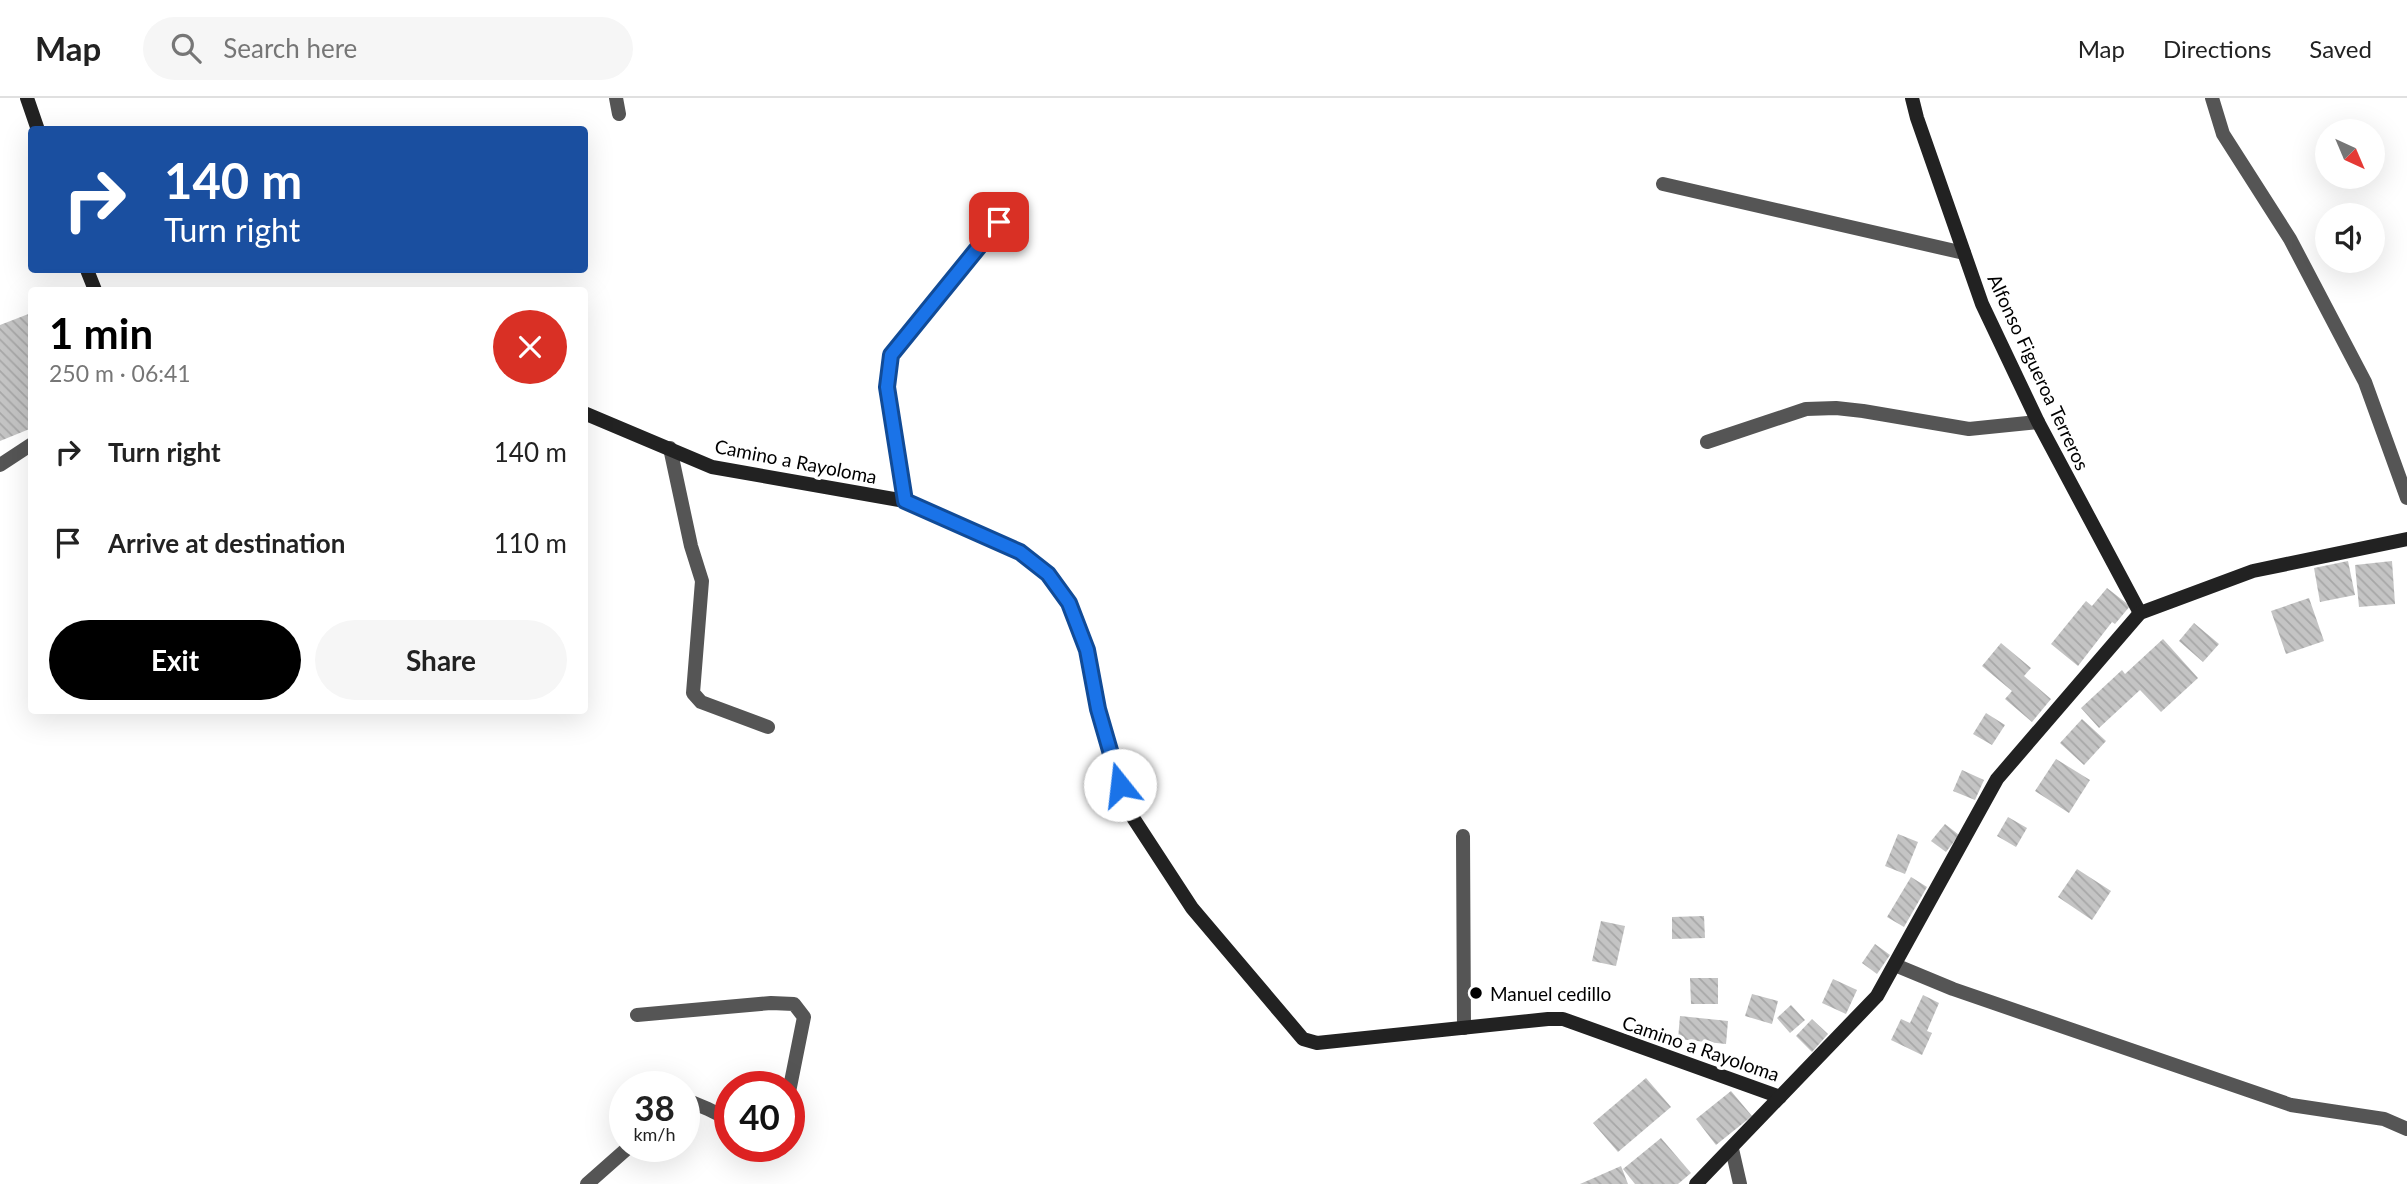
<!DOCTYPE html>
<html lang="en">
<head>
<meta charset="utf-8">
<style>
	:root { --surface:#fff; --page:#f6f6f6; --text:#222; --muted:#767676; --line:#e0e0e0; --accent:#000 }
	body { margin:0; font-family:Lato,sans-serif; background:var(--page); color:var(--text); height:100vh; display:flex; flex-direction:column; font-size:26px; white-space:nowrap }
	* { box-sizing:border-box; margin:0 }
	p { font-size:23px; color:var(--muted) }
	.icon { flex:none; width:38px; height:38px; fill:none; stroke:currentColor; stroke-width:2; stroke-linecap:round; stroke-linejoin:round }
	.map { position:relative; flex:1; overflow:hidden }
	.panel { position:absolute; left:28px; top:189px; width:560px; height:427px; display:flex; flex-direction:column; background:var(--surface); border-radius:7px; box-shadow:0 7px 28px #0002 }
	.panel>* { flex:none }
	.guide { position:absolute; left:28px; top:28px; width:560px; height:147px; border-radius:7px; box-shadow:0 7px 28px #0002; background:#1a4fa0; color:#fff; overflow:hidden }
	.needle { width:46px; rotate:136deg }
	.controls { position:absolute; left:2315px; top:21px; display:grid; gap:14px }
	.controls a { display:grid; place-items:center; width:70px; height:70px; border-radius:50%; background:var(--surface); box-shadow:0 7px 28px #0002; font-size:35px }
	.speed { position:absolute; left:609px; top:973px; display:flex; gap:14px; font-size:35px; font-weight:700; text-align:center }
	.speed>* { display:grid; place-content:center; width:91px; height:91px; border-radius:50%; background:var(--surface); box-shadow:0 7px 28px #0002; line-height:1 }
	.speed small { font-size:18px; font-weight:400 }
	.speed .limit { border:10px solid #d22; background:#fff; color:#111 }
	.pin { position:absolute; display:grid; place-items:center; width:60px; height:60px; color:#fff; margin:-30px; border-radius:14px; box-shadow:0 4px 10px #0006 }
	.me { position:absolute; width:77px; margin:-38px; rotate:344deg; stroke-linejoin:round; filter:drop-shadow(0 0 5px #0008) }
	.turn { display:flex; align-items:center; gap:24px; height:147px; padding:0 21px; font-size:32px }
	.turn .icon { width:91px; height:91px; stroke-width:2.5 }
	.turn b { display:block; font-size:49px; line-height:60px }
	.round { display:grid; place-items:center; flex:none; width:74px; height:74px; border-radius:37px; background:var(--page) }
	.summary { display:flex; align-items:center; justify-content:space-between; height:119px; padding:0 21px }
	h1 { font-size:42px; font-weight:700; line-height:52px; color:var(--accent) }
	.cta { display:flex; gap:14px; margin-top:auto; padding:14px 21px }
	.cta a { flex:1; height:80px; border-radius:42px; background:var(--accent); color:#fff; font-size:28px; font-weight:700; line-height:80px; text-align:center }
	.cta a+a { background:var(--page); color:var(--text) }
	ul { padding:0; list-style:none }
	li { display:flex; align-items:center; gap:21px; height:91px; padding:0 21px }
	li div { flex:1 }
	li b { display:block; font-size:26px }
	li em { font-style:normal }
	header { display:flex; align-items:center; gap:42px; box-sizing:border-box; height:98px; padding:0 35px; background:var(--surface); border-bottom:2px solid var(--line) }
	header strong { font-size:33px }
	nav { display:flex; gap:38px; margin-inline-start:auto; font-size:24px }
	.search { width:490px; height:63px; background:var(--page); display:flex; align-items:center; gap:18px; box-sizing:border-box; padding:0 24px; border-radius:38px; color:var(--muted); font-size:26px }
	.map>svg:first-child { display:block }
	.building { fill:url(#building-back-hatch) }
	.lines { fill:none; stroke-linecap:round; stroke-linejoin:round }
	.street { stroke:#555; stroke-width:14 }
	.secondary { stroke:#222; stroke-width:14 }
	.route-casing { stroke:#114b97; stroke-width:18 }
	.route { stroke:#1a73e8; stroke-width:12 }
	.poi-dot { fill:#000; stroke:#fff; stroke-width:2.5 }
	.labels { text-anchor:middle; dominant-baseline:central; stroke-width:7; stroke-linejoin:round; paint-order:stroke }
	.street-label { font-size:19px; fill:#000; stroke:#fff }
	.poi-label { font-size:19px; fill:#000; stroke:#fff; text-anchor:start }
</style>
</head>
<body>
<header>
<strong>Map</strong>
<div class="search"><svg class="icon" aria-label="search" viewBox="0 0 24 24"><circle cx="10" cy="10" r="6"/><path d="M15 15l6 6"/></svg>Search here</div>
<nav><a>Map</a><a>Directions</a><a>Saved</a></nav>
</header>
<div class="map">
<svg width="2407" height="1086" viewBox="0 0 2407 1086">
	<defs>
		<pattern id="building-back-hatch" width="6" height="6" patternUnits="userSpaceOnUse" patternTransform="scale(1.75)"><rect width="6" height="6" fill="#c4c4c4"/><path d="M-1 5l2 2M0 0l6 6M5-1l2 2" fill="none" stroke="#a7a7a7"/></pattern>
	</defs>
	<rect width="100%" height="100%" fill="#fff"/>
	<!-- building -->
	<g class="building">
		<path d="M31 215 32 330 0 343V227Z"/>
		<path d="M2348 463 2355 497 2320 504 2314 470Z"/>
		<path d="M2392 463 2395 506 2359 509 2355 467Z"/>
		<path d="M2107 490 2130 508 2115 526 2112 524 2078 568 2051 546 2086 503 2092 508Z"/>
		<path d="M2309 500 2324 543 2286 556 2271 513Z"/>
		<path d="M2194 525 2219 546 2203 564 2179 543Z"/>
		<path d="M2163 541 2198 580 2161 614 2140 592 2099 630 2081 610 2122 572 2125 576Z"/>
		<path d="M2001 545 2031 570 2024 578 2051 601 2032 624 2005 601 2012 593 1982 568Z"/>
		<path d="M1986 615 2005 627 1992 647 1973 636Z"/>
		<path d="M2082 621 2106 643 2084 667 2060 645Z"/>
		<path d="M2056 661 2090 682 2069 715 2035 693Z"/>
		<path d="M1962 672 1984 682 1975 702 1953 693Z"/>
		<path d="M2008 719 2027 730 2016 749 1997 738Z"/>
		<path d="M1945 726 1959 737 1946 754 1931 743Z"/>
		<path d="M1898 736 1918 744 1905 776 1885 768Z"/>
		<path d="M2077 771 2111 793 2092 822 2058 799Z"/>
		<path d="M1911 779 1927 789 1904 829 1887 819Z"/>
		<path d="M1704 818 1705 840 1672 841V819Z"/>
		<path d="M1601 823 1625 828 1616 868 1592 863Z"/>
		<path d="M1875 846 1890 857 1877 876 1862 865Z"/>
		<path d="M1690 880H1718V906H1691Z"/>
		<path d="M1833 881 1857 892 1846 916 1822 905Z"/>
		<path d="M1752 896 1778 903 1772 926 1745 918Z"/>
		<path d="M1923 897 1939 905 1927 933 1932 935 1922 957 1891 942 1901 921 1910 925Z"/>
		<path d="M1791 907 1805 922 1790 935 1777 920Z"/>
		<path d="M1680 918 1728 923 1726 946 1678 941Z"/>
		<path d="M1812 921 1828 936 1812 954 1796 938Z"/>
		<path d="M1646 980 1671 1009 1618 1054 1593 1025Z"/>
		<path d="M1731 993 1752 1018 1716 1047 1696 1021Z"/>
		<path d="M1661 1040 1691 1075 1678 1086H1635L1623 1071Z"/>
		<path d="M1621 1068 1628 1086H1580L1596 1079Z"/>
	</g>
	<g class="lines">
		<!-- street -->
		<g class="street">
			<path d="M616 0 619 16"/>
			<path d="M2212 0 2223 36 2290 141 2365 284 2407 400"/>
			<path d="M1663 86 1964 155"/>
			<path d="M1707 344 1806 311 1836 310 1863 313 1969 331 2038 324"/>
			<path d="M670 350 691 448 702 483 693 595 701 604 768 629"/>
			<path d="M0 367 32 346"/>
			<path d="M905 403 887 289 891 257 1000 124"/>
			<path d="M1463 738 1464 930"/>
			<path d="M1895 867 1953 891 2291 1007 2384 1021 2407 1031"/>
			<path d="M637 917 771 905 794 906 804 919 789 994"/>
			<path d="M684 1001 708 1011 730 1022"/>
			<path d="M1732 1051 1740 1086"/>
			<path d="M587 1086 630 1048"/>
		</g>
		<!-- secondary -->
		<g class="secondary">
			<path d="M27 0 38 32"/>
			<path d="M1912 0 1917 20 1982 206 2038 324 2140 515"/>
			<path d="M87 172 95 192"/>
			<path d="M584 315 712 369 905 403 1020 454 1048 476 1069 505 1087 552 1098 611 1128 712 1192 810 1303 941 1317 945 1548 921H1563L1780 999"/>
			<path d="M1696 1086 1877 898 1997 681 2140 515 2253 473 2407 441"/>
		</g>
	</g>
	<g class="lines">
		<!-- route casing -->
		<g class="route-casing">
			<path id="route" d="M999 124 891 257 887 289 905 403 1020 454 1048 476 1069 505 1087 552 1098 611 1120 687"/>
		</g>
		<!-- route -->
		<use href="#route" class="route"/>
	</g>
	<!-- markers -->
	<circle class="poi-dot" cx="1476" cy="895" r="7"/>
	<g class="labels">
		<!-- street labels -->
		<g class="street-label">
			<text transform="translate(2039 274) rotate(65)">Alfonso Figueroa Terreros</text>
			<text transform="translate(796 363) rotate(11)">Camino a Rayoloma</text>
			<text transform="translate(1701 950) rotate(19)">Camino a Rayoloma</text>
		</g>
		<!-- poi labels -->
		<g class="poi-label">
			<text x="1490" y="895">Manuel cedillo</text>
		</g>
	</g>
</svg>
<div class="controls">
<a><svg class="needle" viewBox="-14 -14 28 28"><path d="M0-13l5 13h-10z" fill="#e53935"/><path d="M0 13l5-13h-10z" fill="#767676"/></svg></a>
<a><svg class="icon" aria-label="sound" viewBox="0 0 24 24"><path d="M4 9h4l5-4v14l-5-4H4zM17 9q2 3 0 6"/></svg></a>
</div>
<div class="speed"><div>38<small>km/h</small></div><div class="limit">40</div></div>
<div class="pin" style="left:999px;top:124px;background:#d93025"><svg class="icon" aria-label="arrive" viewBox="0 0 24 24"><path d="M6 21V4h12l-3 4 3 4H6"/></svg></div>
<svg class="me" style="left:1120px;top:687px" viewBox="-20 -20 40 40"><circle r="19" fill="#fff"/><path d="M0-13L10 11 0 6-10 11z" fill="#1a73e8"/></svg>
<div class="guide">
<div class="turn"><svg class="icon" aria-label="right" viewBox="0 0 24 24"><path d="M7 20v-9h11M14 6l5 5-5 5"/></svg><div><b>140 m</b>Turn right</div></div>
</div>
<section class="panel">
<div class="summary"><div><h1>1 min</h1><p>250 m · 06:41</p></div><a class="round" style="background:#d93025;color:#fff"><svg class="icon" aria-label="close" viewBox="0 0 24 24"><path d="M6 6l12 12M18 6L6 18"/></svg></a></div>
<ul>
<li><svg class="icon" aria-label="right" viewBox="0 0 24 24"><path d="M7 20v-9h11M14 6l5 5-5 5"/></svg><div><b>Turn right</b></div><em>140 m</em></li>
<li><svg class="icon" aria-label="arrive" viewBox="0 0 24 24"><path d="M6 21V4h12l-3 4 3 4H6"/></svg><div><b>Arrive at destination</b></div><em>110 m</em></li>
</ul>
<div class="cta"><a>Exit</a><a>Share</a></div>
</section>
</div>
</body>
</html>
